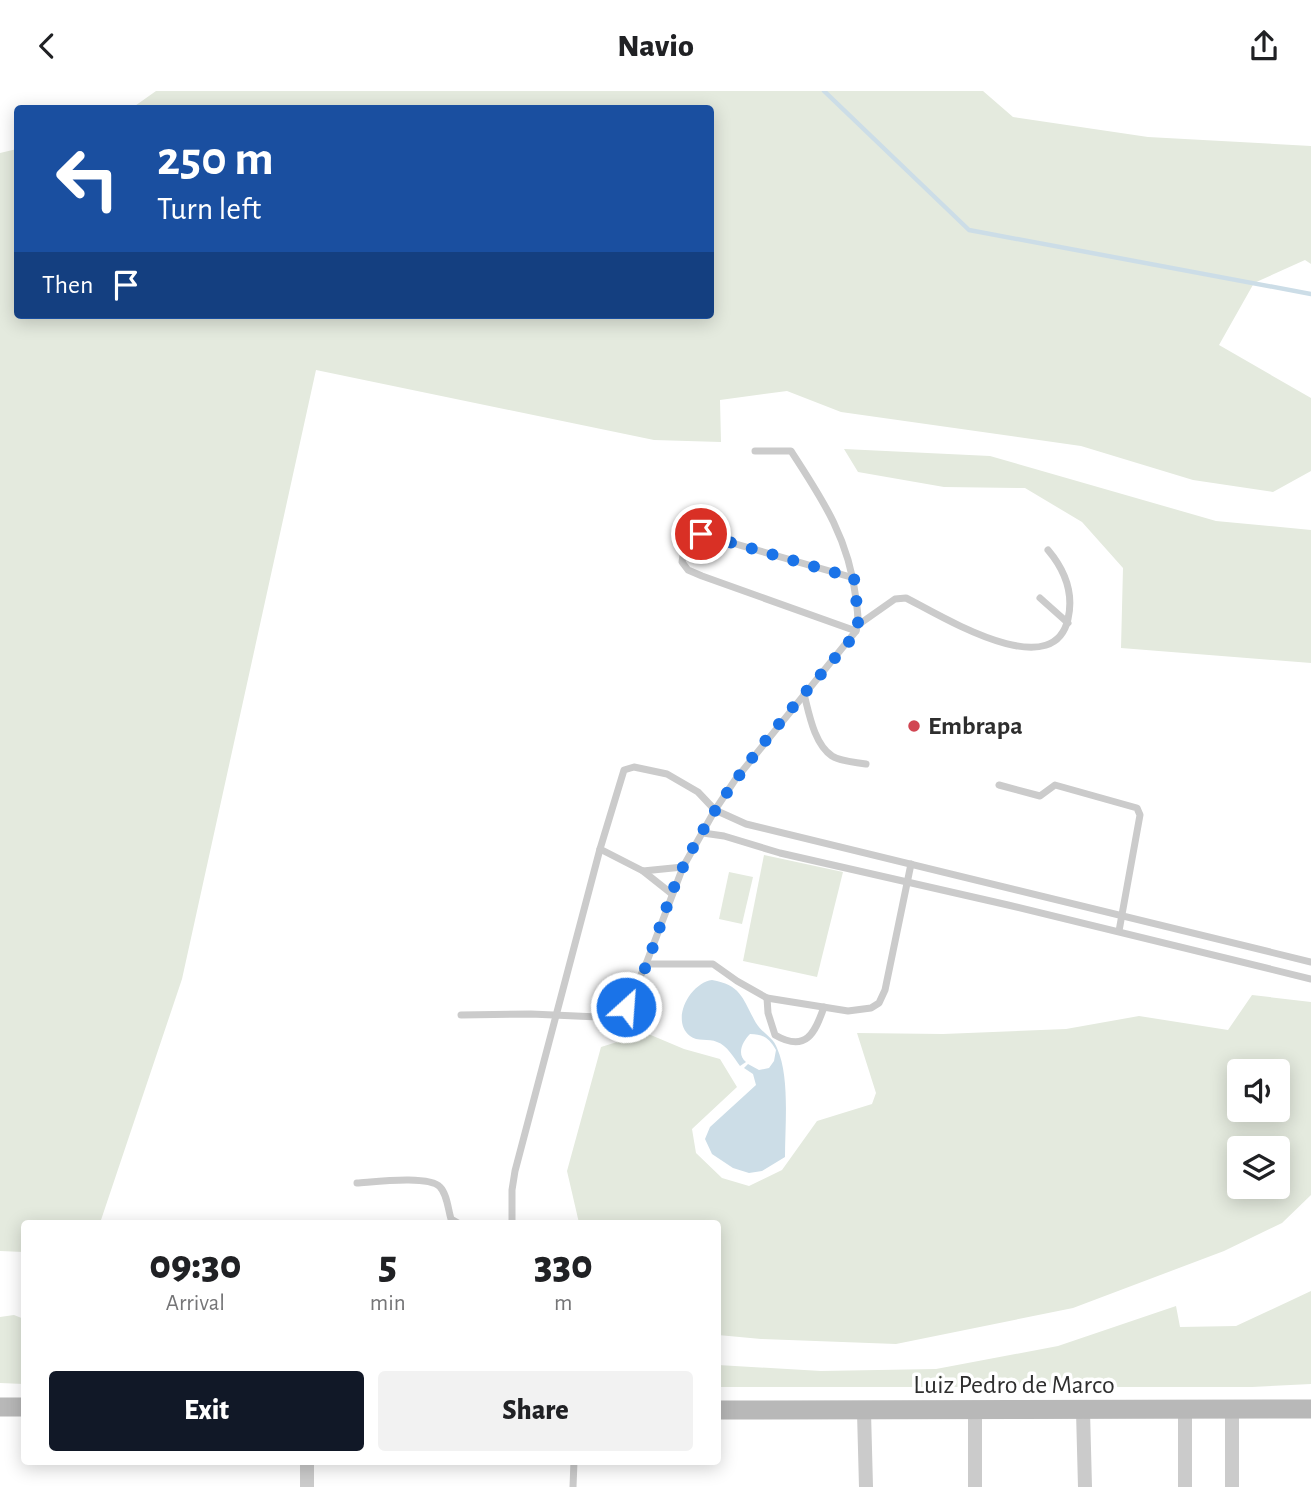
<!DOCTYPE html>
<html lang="en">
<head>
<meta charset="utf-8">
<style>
	:root { --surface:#fff; --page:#f2f2f2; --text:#202124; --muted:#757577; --accent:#111827 }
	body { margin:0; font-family:"Alegreya Sans",sans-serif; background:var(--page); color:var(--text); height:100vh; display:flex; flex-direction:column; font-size:26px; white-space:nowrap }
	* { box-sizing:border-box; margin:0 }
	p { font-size:23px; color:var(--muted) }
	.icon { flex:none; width:38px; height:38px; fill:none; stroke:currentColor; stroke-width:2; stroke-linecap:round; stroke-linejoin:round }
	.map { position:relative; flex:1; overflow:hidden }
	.side { position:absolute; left:21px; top:1129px; width:700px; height:245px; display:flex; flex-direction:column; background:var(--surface); border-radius:7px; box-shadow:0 4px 18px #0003 }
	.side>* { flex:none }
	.banner { position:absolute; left:14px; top:14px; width:700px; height:214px; border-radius:7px; box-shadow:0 4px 18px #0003; background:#1a4fa0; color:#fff; overflow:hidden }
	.buttons { position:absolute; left:1227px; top:968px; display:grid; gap:14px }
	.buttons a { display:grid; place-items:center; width:63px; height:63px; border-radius:7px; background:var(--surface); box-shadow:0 4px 18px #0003; font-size:35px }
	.pin { position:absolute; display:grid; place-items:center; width:60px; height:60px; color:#fff; margin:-30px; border:4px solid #fff; border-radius:50%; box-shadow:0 2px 7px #0007 }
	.me { position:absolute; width:77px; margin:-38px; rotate:26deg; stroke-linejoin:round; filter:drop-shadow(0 0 5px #0008) }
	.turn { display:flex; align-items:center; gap:24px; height:147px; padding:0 28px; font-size:32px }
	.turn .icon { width:91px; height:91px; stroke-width:2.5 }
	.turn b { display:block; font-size:49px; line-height:60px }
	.then { display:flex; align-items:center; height:66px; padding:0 28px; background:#0003; gap:14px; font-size:26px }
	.eta { display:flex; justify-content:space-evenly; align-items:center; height:119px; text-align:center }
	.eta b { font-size:42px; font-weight:800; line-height:49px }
	.cta { display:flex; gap:14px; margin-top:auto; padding:14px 28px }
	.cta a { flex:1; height:80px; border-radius:7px; background:var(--accent); color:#fff; font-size:28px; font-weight:800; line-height:80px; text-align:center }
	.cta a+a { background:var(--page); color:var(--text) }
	header { display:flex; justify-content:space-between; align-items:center; height:91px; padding:0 28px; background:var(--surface); font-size:32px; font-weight:800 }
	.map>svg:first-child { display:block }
	.green { fill:#e4eade; fill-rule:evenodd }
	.water { fill:#ccdde7 }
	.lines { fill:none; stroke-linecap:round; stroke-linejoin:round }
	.stream { stroke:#ccdde7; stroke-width:4.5 }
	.service { stroke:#cbcbcb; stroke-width:7 }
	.minor { stroke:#cbcbcb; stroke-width:14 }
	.secondary { stroke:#b8b8b8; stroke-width:19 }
	.route { stroke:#1a73e8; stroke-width:12; stroke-dasharray:0 21.6 }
	.poi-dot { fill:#d14552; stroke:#fff; stroke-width:2.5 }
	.labels { text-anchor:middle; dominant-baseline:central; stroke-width:7; stroke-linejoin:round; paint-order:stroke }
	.poi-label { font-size:26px; font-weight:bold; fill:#2e2e2e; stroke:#fff; text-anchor:start }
	.street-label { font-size:26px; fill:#2e2e2e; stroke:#fff }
</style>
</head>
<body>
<header><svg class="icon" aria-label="back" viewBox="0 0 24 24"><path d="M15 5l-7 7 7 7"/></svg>Navio<svg class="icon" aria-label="share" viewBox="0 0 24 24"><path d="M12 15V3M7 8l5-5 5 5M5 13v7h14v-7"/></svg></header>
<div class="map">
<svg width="1311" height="1396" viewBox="0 0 1311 1396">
	<rect width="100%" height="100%" fill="#fff"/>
	<!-- green -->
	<g class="green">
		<path d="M156 0H983L1013 26 1148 46 1311 55V173L1305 169 1254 192 1219 254 1311 307V380L1273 401 1193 389 1081 355 841 321 787 300 720 309 721 351 654 349 316 279 182 888 100 1132H24V1161L0 1160V62L17 58 18 224H710V18L132 17Z"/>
		<path d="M844 358 990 365 1216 430 1311 439V572L1121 557 1123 477 1082 431 1025 397 944 396 858 381Z"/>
		<path d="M764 764 843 781 817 886 743 870Z"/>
		<path d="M729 781 753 786 742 833 719 828Z"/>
		<path d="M1252 904 1311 911V1104L1282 1132 1224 1160 1073 1217 896 1253 761 1248 718 1244V1132H579L567 1080 601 956 646 942 684 958 720 968 737 996 692 1038 696 1062 722 1087 749 1095 782 1079 817 1030 872 1013 876 1002 857 942 943 943 1066 938 1139 925 1228 939ZM1239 980H1278V1018H1239ZM1278 1057V1096H1239V1057Z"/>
		<path d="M1311 1200V1293L1252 1296H718V1274L821 1280 936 1278 1058 1255 1176 1215 1180 1236 1236 1235Z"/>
		<path d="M14 1224 24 1228V1293L0 1292V1226Z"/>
	</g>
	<!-- water -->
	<path class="water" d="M712 889C742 894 743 909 756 932 762 942 773 946 777 957 790 986 785 1033 785 1066L762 1080 749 1082 733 1077 712 1063 705 1048 710 1036 756 994 753 983 744 977 748 973 759 979 769 977 774 970 776 959C769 947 763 943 750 943 743 950 736 963 746 971L740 975C734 967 727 954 717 951 709 947 697 951 690 945 670 929 690 892 712 889Z"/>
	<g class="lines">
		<!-- stream -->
		<path class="stream" d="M824 0 969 139 1311 203"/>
		<!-- service -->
		<g class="service">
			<path d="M854 487 701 443C682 446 685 454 682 471L688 479 702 485 856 540"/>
			<path d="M1040 507 1068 532"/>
			<path d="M858 534 895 508 906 507C940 524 1053 595 1068 528 1074 502 1064 478 1048 459"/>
			<path d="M804 603C809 622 814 653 832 665 842 671 855 671 866 673"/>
			<path d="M999 694 1040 705 1055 694 1137 717 1140 724 1119 840"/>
			<path d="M703 742 724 745 780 762 1008 814 1311 888"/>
			<path d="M683 776 643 780 600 758 624 679 634 676 667 683 698 701 715 719 746 733 1311 871"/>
			<path d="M643 780 672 803"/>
			<path d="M646 873H713L737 890 767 907 848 920 871 917 879 912 885 899 911 773"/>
			<path d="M767 907 768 922 775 944C806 962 815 942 824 916"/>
			<path d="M461 924 531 923 598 926 616 922 626 916 646 873 683 776 715 719 735 689 856 540C860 530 857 519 856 508 849 448 823 409 791 360H755"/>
			<path d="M357 1092C374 1091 429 1084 440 1096 447 1103 448 1118 451 1128L458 1132"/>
			<path d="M512 1132V1099L515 1080 600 758"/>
			<path d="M573 1396 574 1370"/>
		</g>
		<!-- minor -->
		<g class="minor">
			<path d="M1185 1319V1396"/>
			<path d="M1232 1319V1396"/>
			<path d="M1083 1320 1085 1396"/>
			<path d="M864 1321 866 1396"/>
			<path d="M307 1396V1370"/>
			<path d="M975 1396V1320"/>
		</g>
		<!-- secondary -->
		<g class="secondary">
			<path d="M0 1316H24"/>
			<path d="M718 1319 1311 1318"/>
		</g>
	</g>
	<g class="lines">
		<!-- route -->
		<path class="route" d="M626 916C654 870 662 815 687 768 730 685 793 616 853 546L858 534V526L854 487 701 443"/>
	</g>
	<!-- markers -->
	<circle class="poi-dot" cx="914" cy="635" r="7"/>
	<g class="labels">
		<!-- poi labels -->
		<g class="poi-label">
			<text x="928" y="635">Embrapa</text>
		</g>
		<!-- street labels -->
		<g class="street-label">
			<text x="1014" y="1294">Luiz Pedro de Marco</text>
		</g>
	</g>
</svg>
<div class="buttons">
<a><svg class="icon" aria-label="sound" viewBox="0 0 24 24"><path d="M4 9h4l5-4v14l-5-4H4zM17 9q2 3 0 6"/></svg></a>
<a><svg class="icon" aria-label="layers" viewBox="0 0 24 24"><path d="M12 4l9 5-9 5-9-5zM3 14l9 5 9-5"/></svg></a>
</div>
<div class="pin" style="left:701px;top:443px;background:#d93025"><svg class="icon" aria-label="arrive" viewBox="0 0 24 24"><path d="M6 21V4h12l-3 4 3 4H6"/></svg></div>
<svg class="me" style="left:626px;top:916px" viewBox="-20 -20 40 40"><circle r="17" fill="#1a73e8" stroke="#fff" stroke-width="3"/><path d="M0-11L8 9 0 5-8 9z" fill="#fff"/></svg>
<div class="banner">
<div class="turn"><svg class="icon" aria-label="left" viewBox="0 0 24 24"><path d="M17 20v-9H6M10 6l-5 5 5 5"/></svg><div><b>250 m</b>Turn left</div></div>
<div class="then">Then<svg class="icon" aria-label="arrive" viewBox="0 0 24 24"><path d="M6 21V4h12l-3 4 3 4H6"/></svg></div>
</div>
<section class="side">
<div class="eta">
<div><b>09:30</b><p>Arrival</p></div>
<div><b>5</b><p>min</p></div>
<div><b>330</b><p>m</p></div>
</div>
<div class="cta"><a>Exit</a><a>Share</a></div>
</section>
</div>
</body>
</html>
